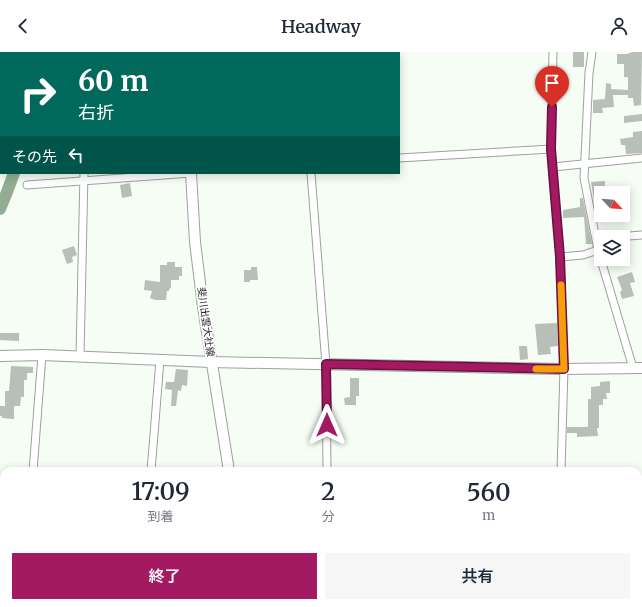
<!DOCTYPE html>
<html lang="ja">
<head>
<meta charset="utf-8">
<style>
	:root { --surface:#fff; --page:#f6f6f7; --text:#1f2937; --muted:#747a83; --accent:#a31a63 }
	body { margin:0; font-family:Merriweather,"Noto Sans JP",serif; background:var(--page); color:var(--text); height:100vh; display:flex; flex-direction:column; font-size:15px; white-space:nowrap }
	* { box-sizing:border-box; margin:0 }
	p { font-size:13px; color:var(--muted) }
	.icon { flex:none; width:22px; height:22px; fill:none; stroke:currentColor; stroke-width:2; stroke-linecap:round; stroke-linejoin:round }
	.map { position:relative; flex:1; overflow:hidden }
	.sheet { position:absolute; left:0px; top:415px; width:642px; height:140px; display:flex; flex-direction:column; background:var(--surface); border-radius:12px 12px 0 0; box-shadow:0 2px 10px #0003 }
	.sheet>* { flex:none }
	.hud { position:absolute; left:0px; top:0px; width:400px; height:122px; box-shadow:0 2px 10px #0003; background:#00695c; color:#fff; overflow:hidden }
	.needle { width:26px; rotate:116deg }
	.controls { position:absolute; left:594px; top:134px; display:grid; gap:8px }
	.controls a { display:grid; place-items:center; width:36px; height:36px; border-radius:0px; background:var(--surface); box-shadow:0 2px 10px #0003; font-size:20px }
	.pin { position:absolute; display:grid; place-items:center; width:34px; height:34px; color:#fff; margin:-41px -17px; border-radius:50% 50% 50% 0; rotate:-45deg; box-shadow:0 0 4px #0007 }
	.pin .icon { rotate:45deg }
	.me { position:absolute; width:44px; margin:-22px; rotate:0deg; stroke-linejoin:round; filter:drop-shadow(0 0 3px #0008) }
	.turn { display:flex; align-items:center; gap:14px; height:84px; padding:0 12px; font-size:18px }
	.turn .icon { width:52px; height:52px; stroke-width:2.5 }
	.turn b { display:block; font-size:28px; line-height:34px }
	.then { display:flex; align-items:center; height:38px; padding:0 12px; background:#0003; gap:8px; font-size:15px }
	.eta { display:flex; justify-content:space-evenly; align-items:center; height:68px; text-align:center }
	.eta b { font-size:24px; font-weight:600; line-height:28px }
	.button { display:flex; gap:8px; margin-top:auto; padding:8px 12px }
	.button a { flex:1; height:46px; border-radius:0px; background:var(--accent); color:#fff; font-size:16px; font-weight:600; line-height:46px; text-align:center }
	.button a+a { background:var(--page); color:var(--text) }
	header { display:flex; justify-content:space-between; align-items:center; height:52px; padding:0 12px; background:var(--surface); font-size:18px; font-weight:600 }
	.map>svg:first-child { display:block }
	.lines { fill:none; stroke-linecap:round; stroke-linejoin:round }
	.river { stroke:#93ac93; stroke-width:12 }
	.building { fill:#b8bfb8 }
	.street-casing { stroke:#9ca29c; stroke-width:9 }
	.secondary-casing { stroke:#9ca29c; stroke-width:12 }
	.street { stroke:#fff; stroke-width:7 }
	.secondary { stroke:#fff; stroke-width:10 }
	.route-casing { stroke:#6a1140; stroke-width:10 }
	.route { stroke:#a31a63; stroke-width:7 }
	.slow { stroke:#f59e0b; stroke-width:7 }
	.labels { text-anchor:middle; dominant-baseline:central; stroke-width:3.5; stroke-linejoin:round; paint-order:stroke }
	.street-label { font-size:10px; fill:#292c29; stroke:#fff }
</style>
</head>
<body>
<header><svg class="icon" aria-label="back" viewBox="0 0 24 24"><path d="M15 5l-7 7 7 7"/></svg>Headway<svg class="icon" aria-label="person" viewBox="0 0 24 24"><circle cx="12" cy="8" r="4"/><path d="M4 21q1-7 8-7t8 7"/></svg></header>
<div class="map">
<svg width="642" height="555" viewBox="0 0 642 555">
	<rect width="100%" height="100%" fill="#f6fdf5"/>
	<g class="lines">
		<!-- river -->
		<g class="river">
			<path d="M20 0V1"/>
			<path d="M0 157 7 140 14 121"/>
		</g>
	</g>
	<!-- building -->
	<g class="building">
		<rect x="573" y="0" width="11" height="15"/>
		<path d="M632 0H642L641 53 634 54 633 46H628V43H613L614 55 602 56 603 61H593V48L605 47 606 31 611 32V37L628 38V25H624V12H617V2H627Z"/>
		<path d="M642 62V69L624 71V64Z"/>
		<path d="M642 79V101L626 102 625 93H621L620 87 633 85V80Z"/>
		<path d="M605 129V136L610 135V141H601V159L596 160 591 130Z"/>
		<path d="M130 131 132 144 122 146 120 133Z"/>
		<path d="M580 146H583L592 192H586L584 165 563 166V158L580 155Z"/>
		<path d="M74 194 77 203 72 205 73 210 67 212 62 198Z"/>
		<path d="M167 210H175V215H182V224H179V228H171V236L169 237V239H167L166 248H155L150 246 152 239 144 238 145 228 160 230V213H167Z"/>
		<path d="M251 215H257L258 228H250V230H244V218H251Z"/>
		<path d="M632 220 635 230 630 231 634 244 622 247 620 240 622 238 617 225Z"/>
		<path d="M557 271 558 294 550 295 551 302 538 303 535 272Z"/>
		<path d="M0 281H19V289L0 288Z"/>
		<path d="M519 294H527L528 307 520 308Z"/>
		<path d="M11 314 33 315V321H27V328H24V345H21L20 354H14V367L2 366V364H0V354H5V339H9Z"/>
		<path d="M176 317 188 318 187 334 182 333 181 339 178 338 176 354H171L172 338 165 337 166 330H174Z"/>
		<path d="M350 326H359V344H356V353H345L344 346 350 345Z"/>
		<path d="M610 329V341H606L607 347H603V353H599V376H597L598 384 577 385V381H567V375H588V347H591V335L600 334V330Z"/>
	</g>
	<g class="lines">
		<!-- street casing -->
		<g class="street-casing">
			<g id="street">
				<path d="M84 0V1"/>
				<path d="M304 0V1"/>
				<path d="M553 0 551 97 560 205 564 317 561 419"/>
				<path d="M592 0 589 21 584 126 598 198 633 316"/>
				<path d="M399 106 551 97"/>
				<path d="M553 115 642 106"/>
				<path d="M311 121 326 313 327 419"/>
				<path d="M27 133 191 121"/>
				<path d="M623 187 629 184 642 183"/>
				<path d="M560 205 583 203 601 197"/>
				<path d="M80 304 84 121"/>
				<path d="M33 419 42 303"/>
				<path d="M151 419 160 308"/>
				<path d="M0 544H4"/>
				<path d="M69 551 70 555"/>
				<path d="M156 551V555"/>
				<path d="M327 551V555"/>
				<path d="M510 551 642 554"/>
				<path d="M20 555V551"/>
			</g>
		</g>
		<!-- secondary casing -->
		<g class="secondary-casing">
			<g id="secondary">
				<path d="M182 0V1"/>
				<path d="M191 121 195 190 203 255 229 419"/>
				<path d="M0 304 42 303 211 310 564 317 642 316"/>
				<path d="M248 551V555"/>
			</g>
		</g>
		<!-- street -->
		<use href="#street" class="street"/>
		<!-- secondary -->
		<use href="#secondary" class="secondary"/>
	</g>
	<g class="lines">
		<!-- route casing -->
		<g class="route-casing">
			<path id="route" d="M327 373 326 312 564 317 560 205 551 97 552 55"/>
		</g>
		<!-- route -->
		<use href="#route" class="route"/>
		<!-- slow -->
		<path class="slow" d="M536 317H564L561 233"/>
	</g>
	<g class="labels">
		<!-- street labels -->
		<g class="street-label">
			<text transform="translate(206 270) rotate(82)">斐川出雲大社線</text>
		</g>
	</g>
</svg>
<div class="controls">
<a><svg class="needle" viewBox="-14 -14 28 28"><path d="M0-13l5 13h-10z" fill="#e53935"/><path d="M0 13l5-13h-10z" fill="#747a83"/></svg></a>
<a><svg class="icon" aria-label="layers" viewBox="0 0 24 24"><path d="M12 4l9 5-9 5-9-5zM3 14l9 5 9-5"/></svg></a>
</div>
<div class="pin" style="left:552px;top:55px;background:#d93025"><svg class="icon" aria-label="arrive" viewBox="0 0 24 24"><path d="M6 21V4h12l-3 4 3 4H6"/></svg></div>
<svg class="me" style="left:327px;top:373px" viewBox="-20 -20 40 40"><path d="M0-17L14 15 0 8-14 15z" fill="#a31a63" stroke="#fff" stroke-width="4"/></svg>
<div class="hud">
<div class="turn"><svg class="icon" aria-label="right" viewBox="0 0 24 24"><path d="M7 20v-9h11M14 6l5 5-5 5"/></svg><div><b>60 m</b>右折</div></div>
<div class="then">その先<svg class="icon" aria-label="left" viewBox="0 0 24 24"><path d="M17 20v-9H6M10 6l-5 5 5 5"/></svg></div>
</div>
<section class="sheet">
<div class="eta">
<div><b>17:09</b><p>到着</p></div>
<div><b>2</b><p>分</p></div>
<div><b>560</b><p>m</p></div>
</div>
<div class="button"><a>終了</a><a>共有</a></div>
</section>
</div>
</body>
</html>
